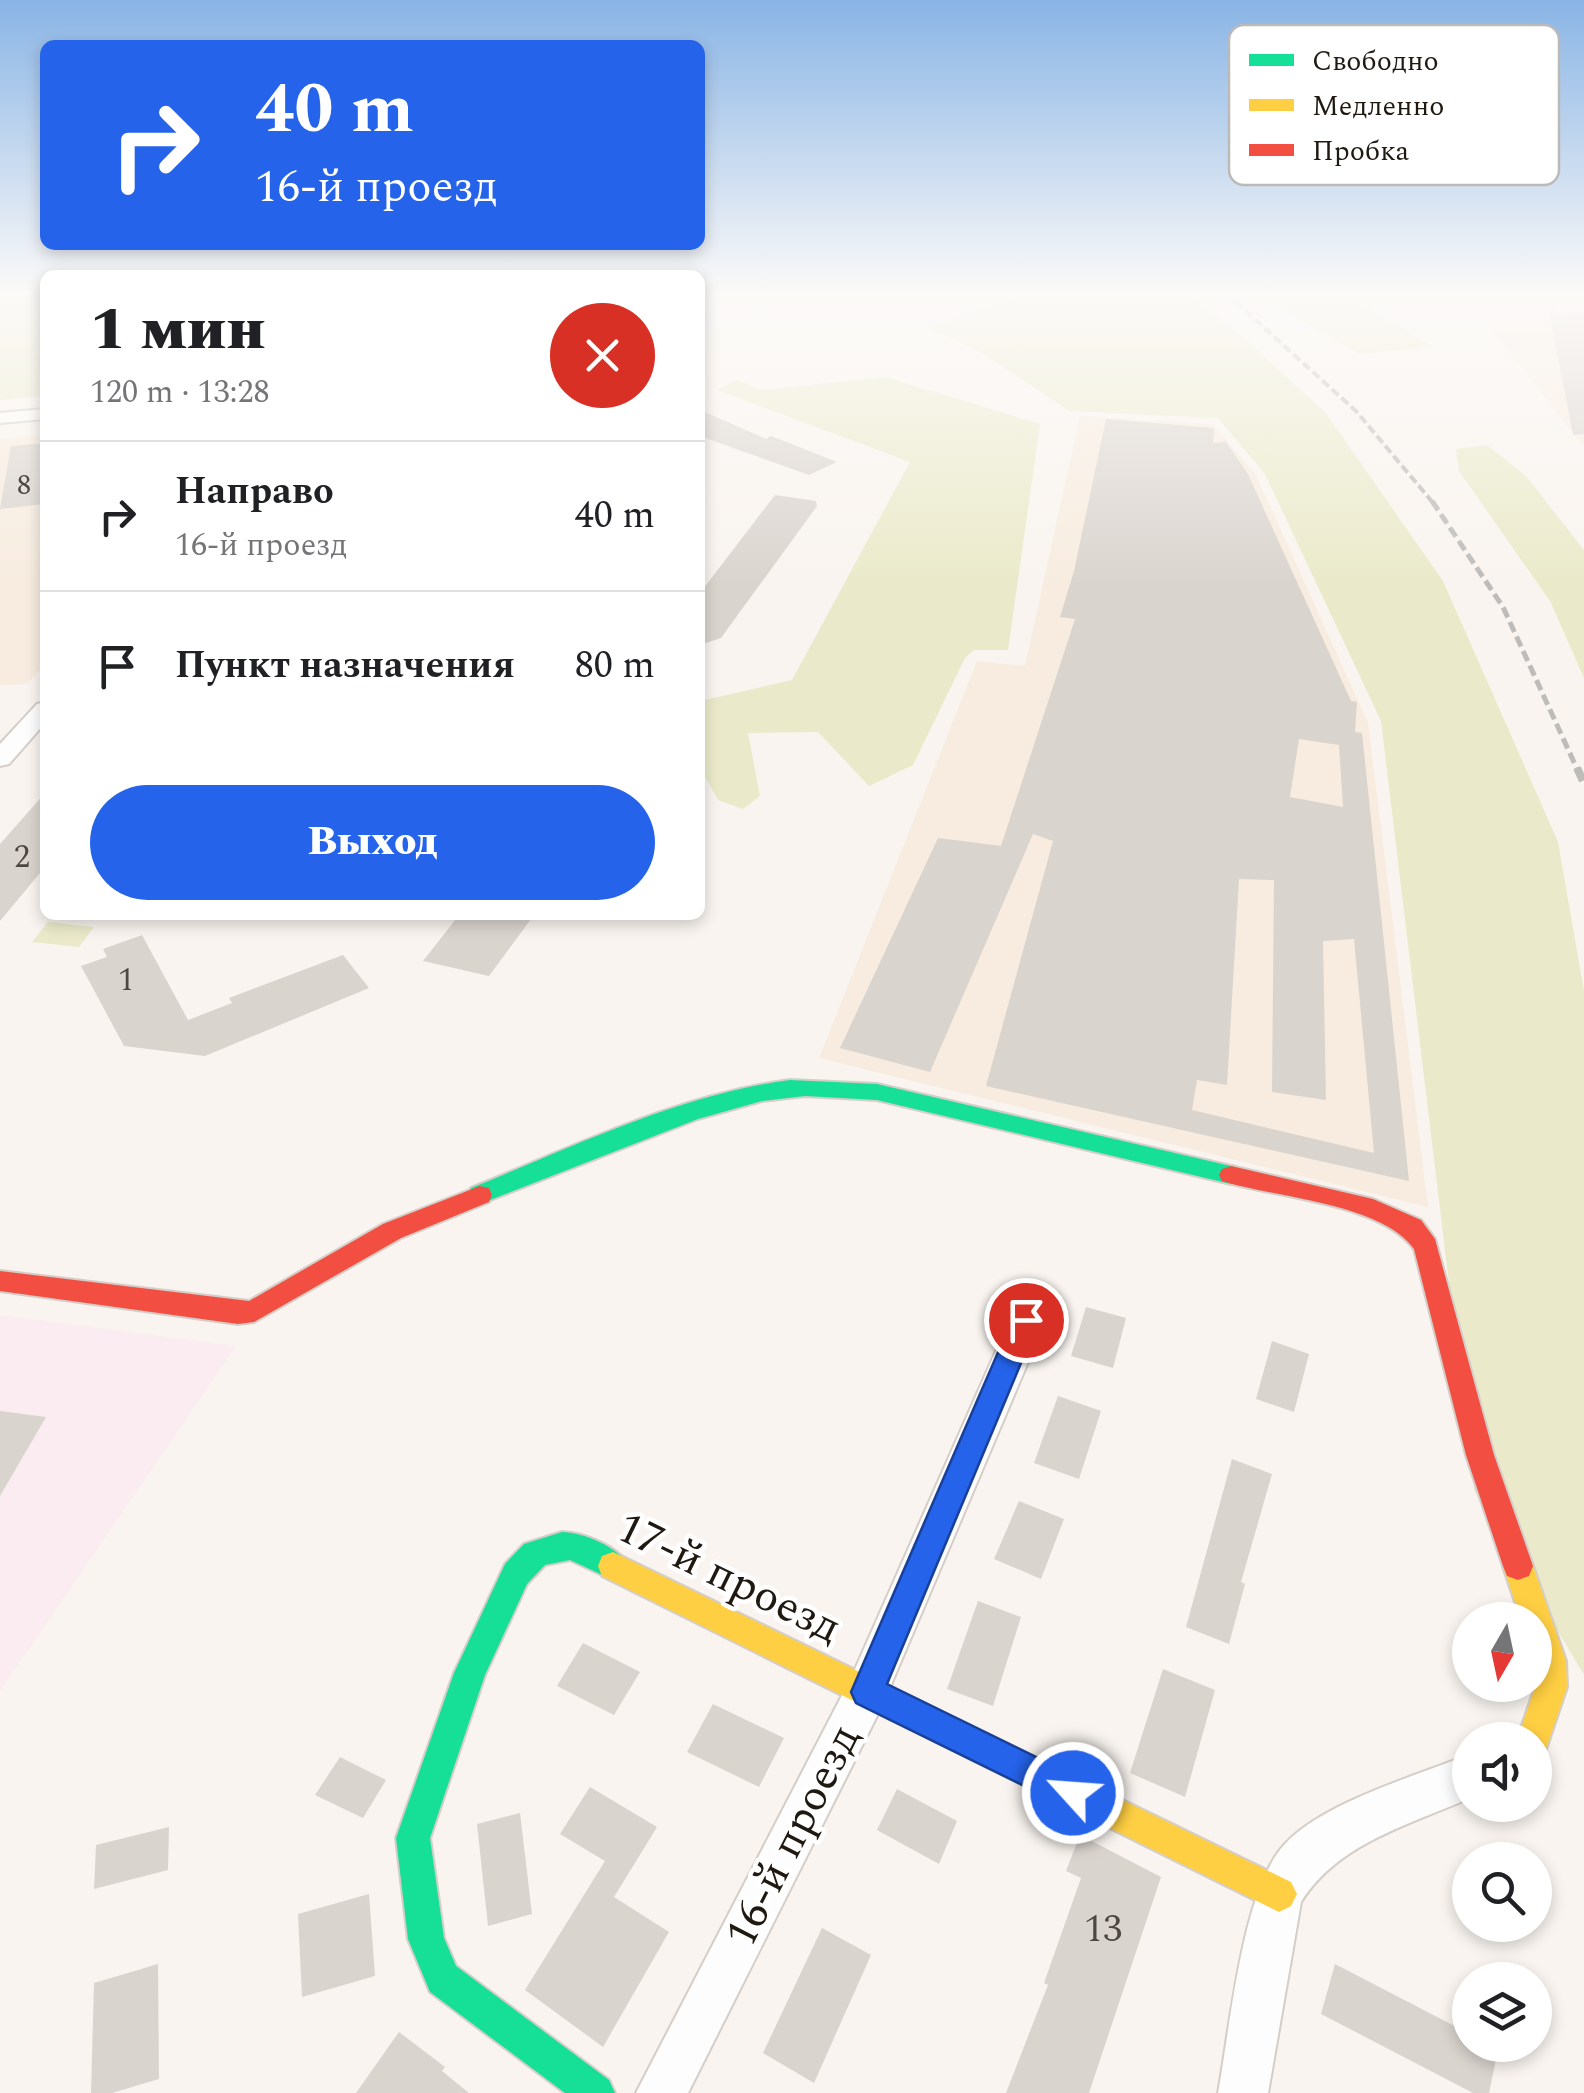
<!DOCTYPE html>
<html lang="ru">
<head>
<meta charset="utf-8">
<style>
	:root { --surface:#fff; --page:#f6f6f6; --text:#202124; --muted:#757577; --line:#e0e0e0; --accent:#2563eb }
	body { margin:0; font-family:Spectral,serif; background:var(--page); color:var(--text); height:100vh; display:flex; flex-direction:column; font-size:38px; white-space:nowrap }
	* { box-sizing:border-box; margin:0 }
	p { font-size:32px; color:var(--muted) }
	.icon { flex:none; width:55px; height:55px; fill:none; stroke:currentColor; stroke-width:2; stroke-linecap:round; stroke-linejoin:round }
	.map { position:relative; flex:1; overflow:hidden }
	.drawer { position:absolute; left:40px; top:270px; width:665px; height:650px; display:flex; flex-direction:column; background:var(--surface); border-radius:15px; box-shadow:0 5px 15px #0003 }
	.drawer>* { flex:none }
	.guide { position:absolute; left:40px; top:40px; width:665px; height:210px; border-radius:15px; box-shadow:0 5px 15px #0003; background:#2563eb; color:#fff; overflow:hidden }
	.needle { width:65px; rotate:189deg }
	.controls { position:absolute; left:1452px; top:1602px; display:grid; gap:20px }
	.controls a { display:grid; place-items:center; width:100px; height:100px; border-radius:50%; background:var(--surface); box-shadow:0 5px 15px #0003; font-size:50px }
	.pin { position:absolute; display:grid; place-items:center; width:85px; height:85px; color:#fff; margin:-42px; border:5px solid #fff; border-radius:50%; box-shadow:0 2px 10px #0007 }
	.me { position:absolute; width:110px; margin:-55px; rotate:296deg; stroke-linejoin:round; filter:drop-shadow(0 0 8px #0008) }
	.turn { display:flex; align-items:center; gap:35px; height:210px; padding:0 50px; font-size:45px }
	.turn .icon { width:130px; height:130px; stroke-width:2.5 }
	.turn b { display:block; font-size:70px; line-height:85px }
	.round { display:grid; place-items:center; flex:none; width:105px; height:105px; border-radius:52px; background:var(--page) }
	.headline { display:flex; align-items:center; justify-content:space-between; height:170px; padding:0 50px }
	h1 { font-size:60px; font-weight:800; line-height:75px }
	.cta { display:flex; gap:20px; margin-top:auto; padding:20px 50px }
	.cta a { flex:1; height:115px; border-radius:60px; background:var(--accent); color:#fff; font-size:40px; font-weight:800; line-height:115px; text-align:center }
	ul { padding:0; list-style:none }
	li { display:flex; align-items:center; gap:30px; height:150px; padding:0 50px; border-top:2px solid var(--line) }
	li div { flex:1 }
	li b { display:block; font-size:38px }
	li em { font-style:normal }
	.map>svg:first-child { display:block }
	.commercial { fill:#faecf0 }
	.built { fill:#f7ecdf }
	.green { fill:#eaeaca }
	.building { fill:#dad4ce; fill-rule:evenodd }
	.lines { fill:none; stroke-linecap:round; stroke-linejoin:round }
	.street-casing { stroke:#d5cec8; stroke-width:4 }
	.fast-casing { stroke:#d5cec8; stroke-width:4 }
	.slow-casing { stroke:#d5cec8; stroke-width:4 }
	.jam-casing { stroke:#d5cec8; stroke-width:4 }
	.street { fill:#fefdfd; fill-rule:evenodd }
	.fast { fill:#16e098; fill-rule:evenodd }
	.slow { fill:#ffcf43; fill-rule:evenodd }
	.jam { fill:#f24e42; fill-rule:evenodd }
	.rail-far2 { stroke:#bebcba; stroke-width:4; stroke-dasharray:9 4; stroke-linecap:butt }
	.rail-far1 { stroke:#bebcba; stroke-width:5; stroke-dasharray:11 5; stroke-linecap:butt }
	.rail { stroke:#bebcba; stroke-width:8; stroke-dasharray:14 8; stroke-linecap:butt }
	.route { fill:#2563eb; stroke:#184099; stroke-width:2.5 }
	.labels { text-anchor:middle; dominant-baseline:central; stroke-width:9; stroke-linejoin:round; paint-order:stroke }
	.far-number-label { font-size:28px; fill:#4e4840 }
	.number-label { font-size:32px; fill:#4e4840 }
	.near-number-label { font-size:38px; fill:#4e4840 }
	.near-street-label { font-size:45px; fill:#201911; stroke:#fff }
	.key { fill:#fff; stroke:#bcbab8; stroke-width:2.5 }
	.key-label { font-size:28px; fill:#201911 }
</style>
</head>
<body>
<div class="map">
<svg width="1584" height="2093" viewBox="0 0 1584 2093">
	<rect width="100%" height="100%" fill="#f9f4ef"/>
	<!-- commercial -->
	<path class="commercial" d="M0 1315 236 1346 0 1691Z"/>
	<!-- built -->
	<g class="built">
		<path d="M1584 309V447L1484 320Z"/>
		<path d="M1080 416 1213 424 1256 475 1368 723 1428 1207 819 1058 977 661 1025 666Z"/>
		<path d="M45 434V665L27 684 0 685V439Z"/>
	</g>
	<!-- green -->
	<g class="green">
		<path d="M0 293H45V396L0 400Z"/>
		<path d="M1032 293H1186L1235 330 1325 412 1443 581 1558 842 1584 991V1675L1474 1490 1381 721 1265 474 1218 418 1070 411 985 355 928 327Z"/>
		<path d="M1257 293H1342L1433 347 1359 354Z"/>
		<path d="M885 377 1040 424 1008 650H974L965 658 913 765 869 786 818 732 748 733 760 796 743 809 718 800 700 767V701L792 680 910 462 717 390 737 380 761 390Z"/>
		<path d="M1487 445 1526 476 1584 550V678L1550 601 1459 471 1456 449Z"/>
		<path d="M48 922 94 927 79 947 32 942Z"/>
	</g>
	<!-- building -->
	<g class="building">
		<path d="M1549 311 1584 314V434L1573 435Z"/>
		<path d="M700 410 766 439 771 436 837 462 809 475 700 436Z"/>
		<path d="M1106 419 1214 428 1213 443 1226 442 1248 474 1351 701 1357 702 1355 732 1362 733 1409 1181 986 1086 1053 841 1033 834 930 1072 840 1048 938 838 1001 846 1075 619 1060 617 1074 571ZM1299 739 1339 745 1343 807 1290 797ZM1239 879 1274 880 1272 1092 1326 1100 1323 941 1354 939 1374 1153 1192 1110 1197 1080 1227 1085Z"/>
		<path d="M45 443V504L0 509 11 446Z"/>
		<path d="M775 495 816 501 817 506 721 638 700 645V593Z"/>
		<path d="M45 793V867L0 921V844Z"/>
		<path d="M459 915H534L489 976 423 961Z"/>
		<path d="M142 935 188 1020 232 1003 229 998 343 955 369 988 205 1056 124 1046 81 966 107 957 103 949Z"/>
		<path d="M1086 1307 1126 1318 1113 1368 1071 1356Z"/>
		<path d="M1272 1341 1309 1354 1294 1412 1256 1399Z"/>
		<path d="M1058 1396 1101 1411 1079 1479 1034 1463Z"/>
		<path d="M0 1411 46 1417 0 1496Z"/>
		<path d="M1232 1459 1272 1474 1241 1582 1245 1584 1229 1644 1186 1627Z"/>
		<path d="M1019 1501 1064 1519 1041 1579 994 1559Z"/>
		<path d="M978 1601 1021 1617 993 1706 947 1689Z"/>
		<path d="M583 1643 640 1672 614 1715 557 1686Z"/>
		<path d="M1163 1669 1215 1690 1185 1797 1130 1773Z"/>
		<path d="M713 1704 784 1738 759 1787 687 1752Z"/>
		<path d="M340 1757 386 1780 363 1818 315 1795Z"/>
		<path d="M590 1787 657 1827 614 1897 669 1932 603 2047 525 1990 605 1861 560 1834Z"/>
		<path d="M897 1789 957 1821 939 1864 877 1830Z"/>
		<path d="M520 1813 532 1914 488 1926 477 1824Z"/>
		<path d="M169 1827 168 1870 94 1889 96 1845Z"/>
		<path d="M1080 1835 1161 1877 1089 2093H1006L1048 1985 1044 1983 1081 1878 1066 1871Z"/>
		<path d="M369 1894 375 1976 302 1997 298 1914Z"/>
		<path d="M822 1928 871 1955 814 2083 763 2053Z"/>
		<path d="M158 1964 159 2079 112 2093H91L94 1983Z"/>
		<path d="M1335 1964 1470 2034V2045H1499L1489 2093H1473L1321 2014Z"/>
		<path d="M399 2032 445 2067 442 2071 469 2093H356Z"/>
	</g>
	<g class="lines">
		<!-- street casing -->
		<g class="street-casing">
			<g id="street">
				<path d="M45 409V419L0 423V413Z"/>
				<path d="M45 702V723L9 764 0 766V744L37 704Z"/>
				<path d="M1036 1287 1048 1291 1054 1301 882 1706 688 2093H636L852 1676 1018 1301 1024 1291Z"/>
				<path d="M1470 1754V1798C1409 1825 1338 1843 1301 1902L1268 2093H1218C1230 2029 1242 1889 1285 1844 1324 1802 1416 1776 1470 1754Z"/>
			</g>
		</g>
		<!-- fast casing -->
		<g class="fast-casing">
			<g id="fast">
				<path d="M790 1080 877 1084 1231 1166 1240 1169 1243 1175 1240 1181 1231 1184 877 1100 805 1096 762 1101 698 1119 480 1204 471 1202 468 1195 471 1188C573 1147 680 1094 790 1080Z"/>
				<path d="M562 1532C582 1532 620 1547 628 1566L624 1576 613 1580 570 1560 545 1565 527 1584 485 1675 430 1838 444 1938 456 1966 609 2080 615 2093H565L430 1992 408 1939 396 1838 454 1673 505 1564 524 1544Z"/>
			</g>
		</g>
		<!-- slow casing -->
		<g class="slow-casing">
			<g id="slow">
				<path d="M613 1552 1291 1882 1297 1894 1291 1906 1279 1912 1267 1906 602 1576 598 1566 602 1556Z"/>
				<path d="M1518 1552 1529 1556 1533 1566 1566 1661 1567 1687 1545 1752 1535 1755V1740H1517L1535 1687V1620H1521L1503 1566 1507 1556Z"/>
			</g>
		</g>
		<!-- jam casing -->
		<g class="jam-casing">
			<g id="jam">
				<path d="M1231 1166 1373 1199 1421 1220 1435 1239 1494 1455 1533 1566 1529 1576 1518 1580 1507 1576 1503 1566 1466 1455 1414 1249C1381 1203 1276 1198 1222 1181L1219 1175 1222 1169Z"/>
				<path d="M480 1186 489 1188 492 1195 489 1202 401 1238 254 1322 238 1324 0 1291V1271L249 1301 383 1224Z"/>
			</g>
		</g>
		<!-- street -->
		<use href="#street" class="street"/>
		<!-- fast -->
		<use href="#fast" class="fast"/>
		<!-- slow -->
		<use href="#slow" class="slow"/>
		<!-- jam -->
		<use href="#jam" class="jam"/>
		<!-- rail-far2 -->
		<path class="rail-far2" d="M1226 293 1356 411 1434 504"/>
		<!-- rail-far1 -->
		<path class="rail-far1" d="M1432 501 1503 607 1578 771"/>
		<!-- rail -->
		<path class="rail" d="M1577 768 1584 783"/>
	</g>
	<!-- sky -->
	<linearGradient id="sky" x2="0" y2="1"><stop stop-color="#89b4e5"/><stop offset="0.5" stop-color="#fcfaf8"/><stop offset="1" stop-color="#fcfaf8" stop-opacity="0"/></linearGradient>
	<rect width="1584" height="586" fill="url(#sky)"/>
	<!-- route -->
	<path class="route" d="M1026 1309 1039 1320 887 1684 1085 1781 1090 1793 1085 1805 1073 1810 856 1703 851 1692 1012 1320Z"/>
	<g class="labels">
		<!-- far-number labels -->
		<g class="far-number-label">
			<text x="24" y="485">8</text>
		</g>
		<!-- number labels -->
		<g class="number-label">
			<text x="22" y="857">2</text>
			<text x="126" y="980">1</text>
		</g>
		<!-- near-number labels -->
		<g class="near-number-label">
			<text x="1103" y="1930">13</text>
		</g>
		<!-- near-street labels -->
		<g class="near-street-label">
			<text transform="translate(729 1578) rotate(26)">17-й проезд</text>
			<text transform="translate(793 1836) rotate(-63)">16-й проезд</text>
		</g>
	</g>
	<!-- legend -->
	<rect x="1229" y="25" width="330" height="160" rx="15" class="key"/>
	<rect x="1249" y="54" width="45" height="12" fill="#16e098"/>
	<rect x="1249" y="99" width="45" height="12" fill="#ffcf43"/>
	<rect x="1249" y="144" width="45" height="12" fill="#f24e42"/>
	<g class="key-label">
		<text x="1312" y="70">Свободно</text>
		<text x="1312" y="115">Медленно</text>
		<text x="1312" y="160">Пробка</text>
	</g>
</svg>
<div class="controls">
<a><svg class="needle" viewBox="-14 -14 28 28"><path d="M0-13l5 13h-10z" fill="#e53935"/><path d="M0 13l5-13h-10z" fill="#757577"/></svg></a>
<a><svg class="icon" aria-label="sound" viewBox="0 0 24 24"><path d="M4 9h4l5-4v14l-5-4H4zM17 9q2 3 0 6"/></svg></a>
<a><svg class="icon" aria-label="search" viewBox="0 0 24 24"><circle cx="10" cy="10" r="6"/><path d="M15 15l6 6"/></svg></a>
<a><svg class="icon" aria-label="layers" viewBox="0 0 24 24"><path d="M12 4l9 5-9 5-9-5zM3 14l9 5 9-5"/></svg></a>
</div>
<div class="pin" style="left:1026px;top:1320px;background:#d93025"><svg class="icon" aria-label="arrive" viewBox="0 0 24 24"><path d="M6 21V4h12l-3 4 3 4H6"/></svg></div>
<svg class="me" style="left:1073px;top:1793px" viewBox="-20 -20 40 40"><circle r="17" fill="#2563eb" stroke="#fff" stroke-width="3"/><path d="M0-11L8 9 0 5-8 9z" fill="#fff"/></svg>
<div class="guide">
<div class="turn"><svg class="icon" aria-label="right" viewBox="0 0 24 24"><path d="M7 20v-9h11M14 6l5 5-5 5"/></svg><div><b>40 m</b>16-й проезд</div></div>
</div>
<section class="drawer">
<div class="headline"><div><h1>1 мин</h1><p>120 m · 13:28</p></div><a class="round" style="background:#d93025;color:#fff"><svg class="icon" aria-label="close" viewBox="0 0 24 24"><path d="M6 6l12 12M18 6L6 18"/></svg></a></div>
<ul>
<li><svg class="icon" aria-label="right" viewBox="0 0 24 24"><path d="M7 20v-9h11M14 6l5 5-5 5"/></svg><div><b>Направо</b><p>16-й проезд</p></div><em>40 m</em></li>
<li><svg class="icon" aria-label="arrive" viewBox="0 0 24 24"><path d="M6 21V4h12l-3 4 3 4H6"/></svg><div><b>Пункт назначения</b></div><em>80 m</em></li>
</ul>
<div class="cta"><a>Выход</a></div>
</section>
</div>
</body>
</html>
